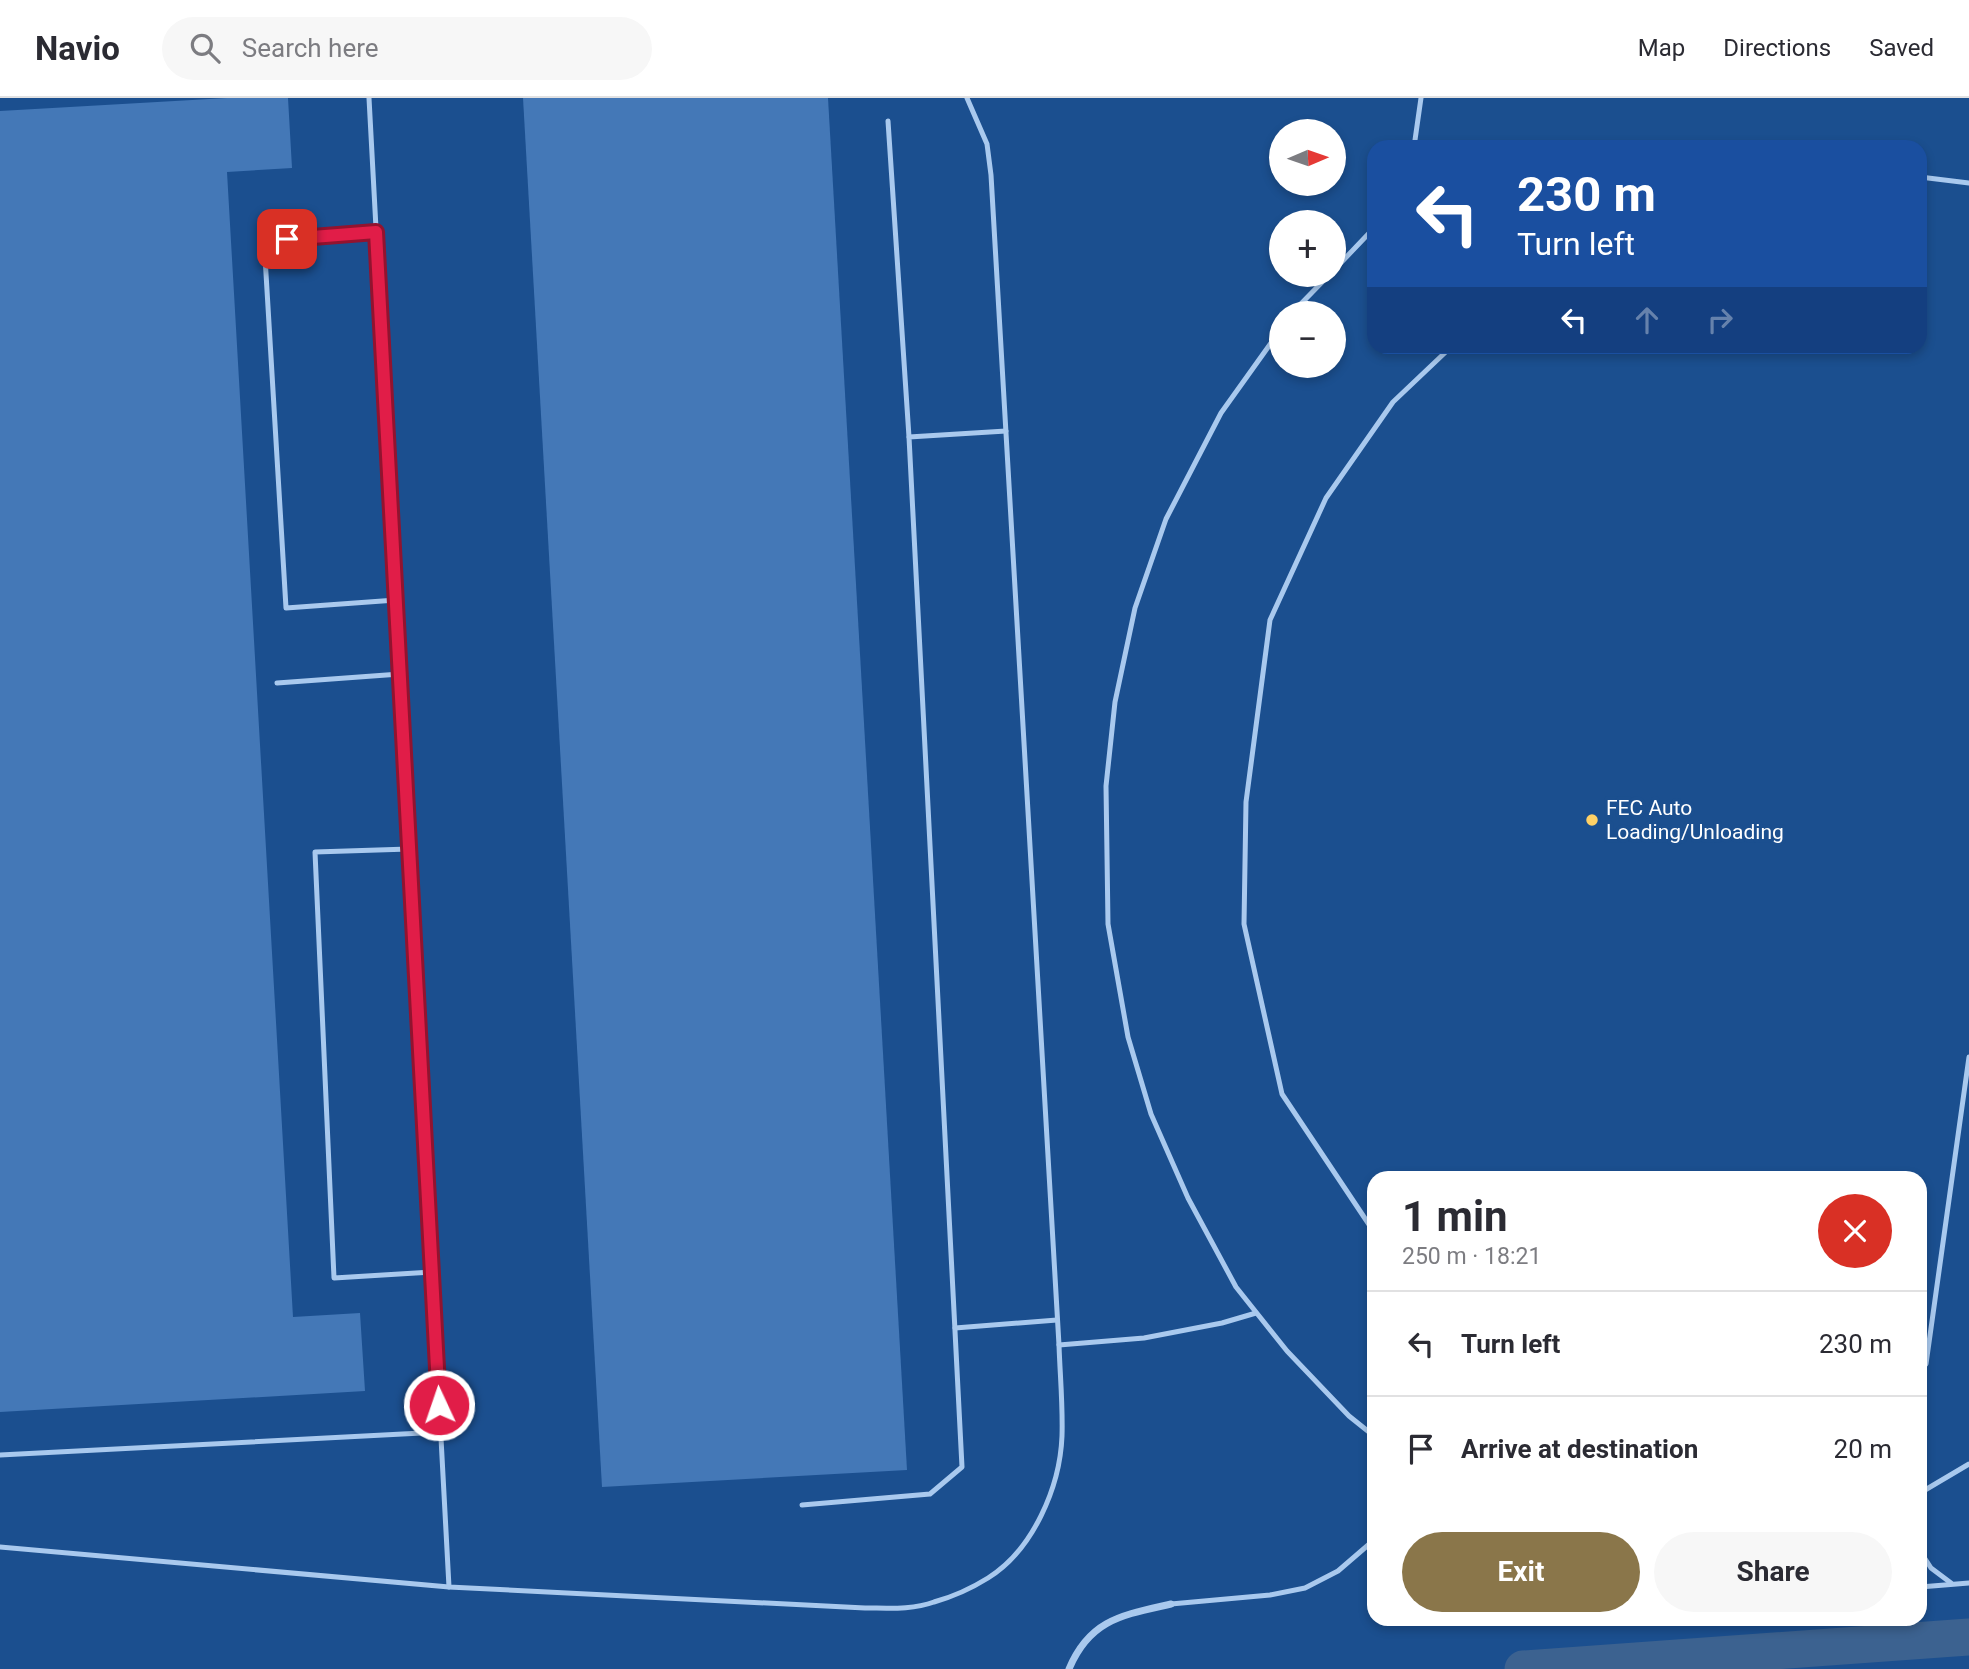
<!DOCTYPE html>
<html lang="en">
<head>
<meta charset="utf-8">
<style>
	:root { --surface:#fff; --page:#f7f7f7; --text:#2b2b33; --muted:#7c7c81; --line:#e1e1e2; --accent:#8a764a }
	body { margin:0; font-family:Roboto,sans-serif; background:var(--page); color:var(--text); height:100vh; display:flex; flex-direction:column; font-size:26px; white-space:nowrap }
	* { box-sizing:border-box; margin:0 }
	p { font-size:23px; color:var(--muted) }
	.icon { flex:none; width:38px; height:38px; fill:none; stroke:currentColor; stroke-width:2; stroke-linecap:round; stroke-linejoin:round }
	.map { position:relative; flex:1; overflow:hidden }
	.details { position:absolute; left:1367px; top:1073px; width:560px; height:455px; display:flex; flex-direction:column; background:var(--surface); border-radius:21px; box-shadow:0 4px 10px #0003 }
	.details>* { flex:none }
	.guide { position:absolute; left:1367px; top:42px; width:560px; height:214px; border-radius:21px; box-shadow:0 4px 10px #0003; background:#1a4fa0; color:#fff; overflow:hidden }
	.needle { width:46px; rotate:88deg }
	.controls { position:absolute; left:1269px; top:21px; display:grid; gap:14px }
	.controls a { display:grid; place-items:center; width:77px; height:77px; border-radius:50%; background:var(--surface); box-shadow:0 4px 10px #0003; font-size:35px }
	.pin { position:absolute; display:grid; place-items:center; width:60px; height:60px; color:#fff; margin:-30px; border-radius:14px; box-shadow:0 4px 10px #0006 }
	.me { position:absolute; width:77px; margin:-38px; rotate:357deg; stroke-linejoin:round; filter:drop-shadow(0 0 5px #0008) }
	.turn { display:flex; align-items:center; gap:24px; height:147px; padding:0 35px; font-size:32px }
	.turn .icon { width:91px; height:91px; stroke-width:2.5 }
	.turn b { display:block; font-size:49px; line-height:60px }
	.lanes { display:flex; align-items:center; height:66px; padding:0 35px; background:#0003; justify-content:center; gap:35px; direction:ltr }
	.lanes .off { opacity:.35 }
	.round { display:grid; place-items:center; flex:none; width:74px; height:74px; border-radius:37px; background:var(--page) }
	.overview { display:flex; align-items:center; justify-content:space-between; height:119px; padding:0 35px }
	h1 { font-size:42px; font-weight:700; line-height:52px }
	.action { display:flex; gap:14px; margin-top:auto; padding:14px 35px }
	.action a { flex:1; height:80px; border-radius:42px; background:var(--accent); color:#fff; font-size:28px; font-weight:700; line-height:80px; text-align:center }
	.action a+a { background:var(--page); color:var(--text) }
	ul { padding:0; list-style:none }
	li { display:flex; align-items:center; gap:21px; height:105px; padding:0 35px; border-top:2px solid var(--line) }
	li div { flex:1 }
	li b { display:block; font-size:26px }
	li em { font-style:normal }
	header { display:flex; align-items:center; gap:42px; box-sizing:border-box; height:98px; padding:0 35px; background:var(--surface); border-bottom:2px solid var(--line) }
	header strong { font-size:33px }
	nav { display:flex; gap:38px; margin-inline-start:auto; font-size:24px }
	.search { width:490px; height:63px; background:var(--page); display:flex; align-items:center; gap:18px; box-sizing:border-box; padding:0 24px; border-radius:38px; color:var(--muted); font-size:26px }
	.map>svg:first-child { display:block }
	.lines { fill:none; stroke-linecap:round; stroke-linejoin:round }
	.canal { stroke:#3c6290; stroke-width:37 }
	.building { fill:#4478b7 }
	.service { stroke:#a9c9ee; stroke-width:5 }
	.minor { stroke:#a9c9ee; stroke-width:7 }
	.route-casing { stroke:#92132f; stroke-width:18 }
	.route { stroke:#e11d48; stroke-width:12 }
	.poi-dot { fill:#ffd166; stroke:#1b4f8f; stroke-width:2.5 }
	.labels { text-anchor:middle; dominant-baseline:central; stroke-width:7; stroke-linejoin:round; paint-order:stroke }
	.poi-label { font-size:21px; fill:#fff; stroke:#1b4f8f; text-anchor:start }
</style>
</head>
<body>
<header>
<strong>Navio</strong>
<div class="search"><svg class="icon" aria-label="search" viewBox="0 0 24 24"><circle cx="10" cy="10" r="6"/><path d="M15 15l6 6"/></svg>Search here</div>
<nav><a>Map</a><a>Directions</a><a>Saved</a></nav>
</header>
<div class="map">
<svg width="1969" height="1571" viewBox="0 0 1969 1571">
	<rect width="100%" height="100%" fill="#1b4f8f"/>
	<g class="lines">
		<!-- canal -->
		<path class="canal" d="M1523 1571 1969 1539"/>
	</g>
	<!-- building -->
	<g class="building">
		<path d="M227 0H288L292 70 227 74 293 1219 360 1215 365 1293 0 1314V13Z"/>
		<path d="M523 0H828L907 1372 602 1389Z"/>
	</g>
	<g class="lines">
		<!-- service -->
		<g class="service">
			<path d="M369 0 449 1489"/>
			<path d="M888 23 909 339"/>
			<path d="M1414 49 1421 0"/>
			<path d="M1920 79 1969 85"/>
			<path d="M376 134 264 142 286 510 396 502"/>
			<path d="M1334 172 1374 130"/>
			<path d="M1292 215 1329 177"/>
			<path d="M1281 231 1221 315 1166 421 1135 510 1115 604 1106 688 1108 826 1128 939 1151 1016 1188 1100 1236 1189 1287 1253 1349 1318 1374 1338"/>
			<path d="M277 585 400 576"/>
			<path d="M409 751 315 754 334 1180 432 1174"/>
			<path d="M1374 1134 1282 996 1244 826 1246 704 1270 522 1326 400 1393 304 1452 248"/>
			<path d="M955 1230 1057 1222"/>
			<path d="M1059 1247 1144 1240 1222 1225 1256 1215"/>
			<path d="M1920 1271 1926 1266 1969 959"/>
			<path d="M0 1357 441 1334"/>
			<path d="M1920 1395 1969 1366"/>
			<path d="M802 1407 930 1396 962 1369 909 339 1006 333"/>
			<path d="M0 1449 449 1489 865 1510C888 1510 912 1512 934 1504 952 1499 972 1490 988 1480 1033 1452 1060 1389 1062 1338 1063 1308 1060 1277 1059 1247L991 77 987 46 967 0"/>
			<path d="M1920 1453 1931 1470 1951 1485"/>
			<path d="M1920 1489 1969 1485"/>
			<path d="M1171 1506 1270 1497 1305 1490 1338 1473 1374 1442"/>
		</g>
		<!-- minor -->
		<path class="minor" d="M1069 1571C1090 1521 1123 1517 1171 1506"/>
	</g>
	<g class="lines">
		<!-- route casing -->
		<g class="route-casing">
			<path id="route" d="M287 141 376 134 439 1307"/>
		</g>
		<!-- route -->
		<use href="#route" class="route"/>
	</g>
	<!-- markers -->
	<circle class="poi-dot" cx="1592" cy="722" r="7"/>
	<g class="labels">
		<!-- poi labels -->
		<g class="poi-label">
			<text x="1606" y="710">FEC Auto<tspan x="1606" dy="24">Loading/Unloading</tspan></text>
		</g>
	</g>
</svg>
<div class="controls">
<a><svg class="needle" viewBox="-14 -14 28 28"><path d="M0-13l5 13h-10z" fill="#e53935"/><path d="M0 13l5-13h-10z" fill="#7c7c81"/></svg></a>
<a>+</a>
<a>−</a>
</div>
<div class="pin" style="left:287px;top:141px;background:#d93025"><svg class="icon" aria-label="arrive" viewBox="0 0 24 24"><path d="M6 21V4h12l-3 4 3 4H6"/></svg></div>
<svg class="me" style="left:439px;top:1307px" viewBox="-20 -20 40 40"><circle r="17" fill="#e11d48" stroke="#fff" stroke-width="3"/><path d="M0-11L8 9 0 5-8 9z" fill="#fff"/></svg>
<div class="guide">
<div class="turn"><svg class="icon" aria-label="left" viewBox="0 0 24 24"><path d="M17 20v-9H6M10 6l-5 5 5 5"/></svg><div><b>230 m</b>Turn left</div></div>
<div class="lanes"><svg class="icon" aria-label="left" viewBox="0 0 24 24"><path d="M17 20v-9H6M10 6l-5 5 5 5"/></svg><svg class="icon off" aria-label="ahead" viewBox="0 0 24 24"><path d="M12 20V5M6 11l6-6 6 6"/></svg><svg class="icon off" aria-label="right" viewBox="0 0 24 24"><path d="M7 20v-9h11M14 6l5 5-5 5"/></svg></div>
</div>
<section class="details">
<div class="overview"><div><h1>1 min</h1><p>250 m · 18:21</p></div><a class="round" style="background:#d93025;color:#fff"><svg class="icon" aria-label="close" viewBox="0 0 24 24"><path d="M6 6l12 12M18 6L6 18"/></svg></a></div>
<ul>
<li><svg class="icon" aria-label="left" viewBox="0 0 24 24"><path d="M17 20v-9H6M10 6l-5 5 5 5"/></svg><div><b>Turn left</b></div><em>230 m</em></li>
<li><svg class="icon" aria-label="arrive" viewBox="0 0 24 24"><path d="M6 21V4h12l-3 4 3 4H6"/></svg><div><b>Arrive at destination</b></div><em>20 m</em></li>
</ul>
<div class="action"><a>Exit</a><a>Share</a></div>
</section>
</div>
</body>
</html>
